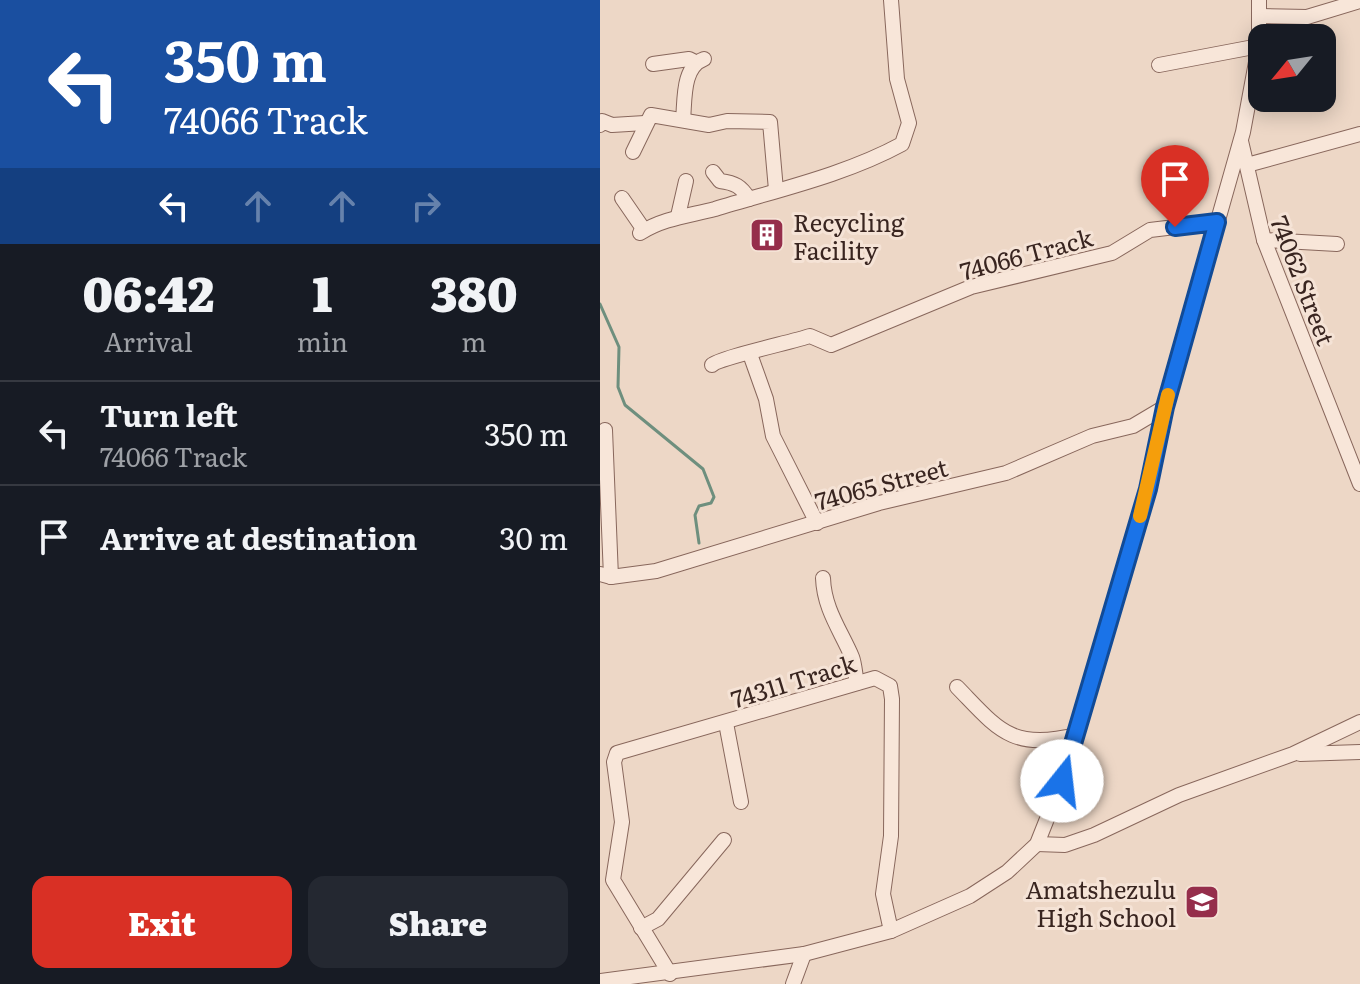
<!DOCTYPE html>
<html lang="en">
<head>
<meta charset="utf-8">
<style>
	:root { --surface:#171b24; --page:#242831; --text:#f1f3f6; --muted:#9ea1a6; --line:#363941; --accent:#d93025 }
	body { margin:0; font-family:Literata,serif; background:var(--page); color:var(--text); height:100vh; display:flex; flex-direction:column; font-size:30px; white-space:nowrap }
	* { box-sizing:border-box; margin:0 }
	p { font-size:26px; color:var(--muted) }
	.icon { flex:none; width:44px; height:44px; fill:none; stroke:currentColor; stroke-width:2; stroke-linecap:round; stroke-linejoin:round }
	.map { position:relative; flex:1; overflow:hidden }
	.sheet { display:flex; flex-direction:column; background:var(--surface); width:600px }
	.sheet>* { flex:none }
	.top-card { background:#1a4fa0; color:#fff; overflow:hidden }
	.needle { width:52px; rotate:240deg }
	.fabs { position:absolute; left:648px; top:24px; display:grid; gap:16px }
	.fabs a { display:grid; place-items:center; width:88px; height:88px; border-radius:16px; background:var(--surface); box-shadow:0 4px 20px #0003; font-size:40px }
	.pin { position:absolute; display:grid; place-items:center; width:68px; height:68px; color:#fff; margin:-82px -34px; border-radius:50% 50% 50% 0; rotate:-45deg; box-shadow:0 0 8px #0007 }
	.pin .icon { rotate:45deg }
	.me { position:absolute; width:88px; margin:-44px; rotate:16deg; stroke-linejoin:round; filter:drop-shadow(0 0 6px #0008) }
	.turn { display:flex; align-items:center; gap:28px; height:168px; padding:0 32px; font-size:36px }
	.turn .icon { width:104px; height:104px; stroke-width:2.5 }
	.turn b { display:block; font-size:56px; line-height:68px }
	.lanes { display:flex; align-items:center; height:76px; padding:0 32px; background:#0003; justify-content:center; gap:40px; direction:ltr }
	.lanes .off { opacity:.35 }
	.eta { display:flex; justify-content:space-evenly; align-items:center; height:136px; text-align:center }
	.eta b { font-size:48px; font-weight:800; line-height:56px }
	.button { display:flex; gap:16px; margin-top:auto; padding:16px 32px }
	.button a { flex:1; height:92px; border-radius:16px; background:var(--accent); color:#fff; font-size:32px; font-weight:800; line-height:92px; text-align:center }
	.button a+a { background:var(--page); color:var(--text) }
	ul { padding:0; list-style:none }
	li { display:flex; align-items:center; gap:24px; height:104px; padding:0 32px; border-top:2px solid var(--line) }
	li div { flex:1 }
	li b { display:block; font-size:30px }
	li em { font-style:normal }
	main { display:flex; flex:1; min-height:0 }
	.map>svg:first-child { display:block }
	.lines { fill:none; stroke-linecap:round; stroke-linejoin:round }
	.stream { stroke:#6e8f7e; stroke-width:3 }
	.minor-casing { stroke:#88675c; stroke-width:16 }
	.minor { stroke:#f8e6d9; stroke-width:14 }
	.route-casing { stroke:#114b97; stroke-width:20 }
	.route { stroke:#1a73e8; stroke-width:14 }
	.slow { stroke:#f59e0b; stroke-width:14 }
	.labels { text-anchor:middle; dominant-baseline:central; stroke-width:6; stroke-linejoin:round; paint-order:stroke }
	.poi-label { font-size:24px; fill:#392520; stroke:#f5e3d6; text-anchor:start }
	.street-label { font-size:24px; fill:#392520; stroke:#f5e3d6 }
</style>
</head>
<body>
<main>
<section class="sheet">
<div class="top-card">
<div class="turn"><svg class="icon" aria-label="left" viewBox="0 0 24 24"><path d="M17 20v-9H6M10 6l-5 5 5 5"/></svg><div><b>350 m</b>74066 Track</div></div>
<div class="lanes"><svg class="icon" aria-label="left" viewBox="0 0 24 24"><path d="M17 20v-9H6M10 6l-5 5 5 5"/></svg><svg class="icon off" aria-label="ahead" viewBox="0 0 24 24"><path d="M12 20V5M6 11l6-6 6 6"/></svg><svg class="icon off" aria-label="ahead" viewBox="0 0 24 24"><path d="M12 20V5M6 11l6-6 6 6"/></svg><svg class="icon off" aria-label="right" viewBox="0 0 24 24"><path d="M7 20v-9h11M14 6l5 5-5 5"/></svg></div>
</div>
<div class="eta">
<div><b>06:42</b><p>Arrival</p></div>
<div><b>1</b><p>min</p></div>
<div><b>380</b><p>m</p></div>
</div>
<ul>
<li><svg class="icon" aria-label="left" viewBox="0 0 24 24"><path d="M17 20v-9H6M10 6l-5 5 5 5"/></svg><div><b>Turn left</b><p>74066 Track</p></div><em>350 m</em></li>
<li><svg class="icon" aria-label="arrive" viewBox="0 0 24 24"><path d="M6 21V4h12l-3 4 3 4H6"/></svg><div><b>Arrive at destination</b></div><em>30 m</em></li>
</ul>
<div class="button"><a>Exit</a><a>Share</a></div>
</section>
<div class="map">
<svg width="760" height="984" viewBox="0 0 760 984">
	<rect width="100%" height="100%" fill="#edd7c6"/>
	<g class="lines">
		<!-- stream -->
		<path class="stream" d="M0 304 19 347 18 387 25 405 103 469 114 497 111 503 99 506 95 515 99 543"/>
		<!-- minor casing -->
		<g class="minor-casing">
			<g id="minor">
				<path d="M661 16 707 17 760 1"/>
				<path d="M53 64 89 59 95 62"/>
				<path d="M559 65 659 46"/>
				<path d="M83 120C85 100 82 67 104 59"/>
				<path d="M0 125 2 121 12 125 45 123"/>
				<path d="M641 141 664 240 760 484"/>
				<path d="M33 152 51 115 109 125 127 121 170 122 176 190"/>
				<path d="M647 165 760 134"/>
				<path d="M113 172 120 181C135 183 141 186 149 199"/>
				<path d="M22 198 44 230"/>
				<path d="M78 216 86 181"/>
				<path d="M40 233C64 218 88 216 115 209 177 190 245 175 302 144L309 123 297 79 291 0"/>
				<path d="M664 240 737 244"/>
				<path d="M150 354 166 399 173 436 217 523"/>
				<path d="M112 365C119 358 192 342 210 336L231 345 371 287 512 253 550 230 617 222"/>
				<path d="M5 430 11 577"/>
				<path d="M0 574 11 577 56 571 279 503 406 473 492 436 533 426 565 407"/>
				<path d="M223 578C224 609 241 631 252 657 255 665 255 675 257 683"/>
				<path d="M357 687C398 729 411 751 476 735"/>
				<path d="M126 723 141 802"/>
				<path d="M700 754 760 752"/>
				<path d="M437 844 465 845 494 835 579 795 693 754 760 722"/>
				<path d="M41 928 58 919 124 840"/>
				<path d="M70 974 13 880 22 822 14 762 17 753 275 678 290 686 292 699 291 836 283 894 291 931"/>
				<path d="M0 981 204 954 291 931 370 896 407 872 437 844 462 781 548 489 565 407 643 132 659 46V0"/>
				<path d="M193 984 204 954"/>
			</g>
		</g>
		<!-- minor -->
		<use href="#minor" class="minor"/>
	</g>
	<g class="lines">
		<!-- route casing -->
		<g class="route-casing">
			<path id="route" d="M462 781 548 489 565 407 617 222 575 227"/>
		</g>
		<!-- route -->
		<use href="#route" class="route"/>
		<!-- slow -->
		<path class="slow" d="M540 516 568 395"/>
	</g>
	<!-- icons -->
	<defs>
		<g id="building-square" transform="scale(1.8)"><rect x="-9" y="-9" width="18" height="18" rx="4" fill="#952e4b" stroke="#f5e3d6"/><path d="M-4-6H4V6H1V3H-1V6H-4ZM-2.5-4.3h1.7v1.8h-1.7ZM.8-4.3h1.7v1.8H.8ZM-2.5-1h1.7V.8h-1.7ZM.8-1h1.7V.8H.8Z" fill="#fff"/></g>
		<g id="school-square" transform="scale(1.8)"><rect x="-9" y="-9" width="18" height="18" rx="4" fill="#952e4b" stroke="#f5e3d6"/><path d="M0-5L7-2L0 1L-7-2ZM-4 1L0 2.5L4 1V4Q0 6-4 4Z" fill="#fff"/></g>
	</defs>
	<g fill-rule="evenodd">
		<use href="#building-square" x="167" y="235"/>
		<use href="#school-square" x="602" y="902"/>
	</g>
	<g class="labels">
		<!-- poi labels -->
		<g class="poi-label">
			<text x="193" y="221">Recycling<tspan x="193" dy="28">Facility</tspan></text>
			<text x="576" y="888" text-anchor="end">Amatshezulu<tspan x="576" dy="28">High School</tspan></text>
		</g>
		<!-- street labels -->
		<g class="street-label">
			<text transform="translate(426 253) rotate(-15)">74066 Track</text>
			<text transform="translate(704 280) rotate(69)">74062 Street</text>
			<text transform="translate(281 483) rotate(-15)">74065 Street</text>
			<text transform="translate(193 680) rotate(-17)">74311 Track</text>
		</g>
	</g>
</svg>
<div class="fabs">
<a><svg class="needle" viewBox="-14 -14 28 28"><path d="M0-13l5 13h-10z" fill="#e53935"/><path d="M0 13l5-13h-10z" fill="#9ea1a6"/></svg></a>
</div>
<div class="pin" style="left:575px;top:227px;background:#d93025"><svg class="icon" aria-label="arrive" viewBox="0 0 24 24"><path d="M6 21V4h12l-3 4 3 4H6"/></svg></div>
<svg class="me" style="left:462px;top:781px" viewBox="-20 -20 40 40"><circle r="19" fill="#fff"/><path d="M0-13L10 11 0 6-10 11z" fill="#1a73e8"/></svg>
</div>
</main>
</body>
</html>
